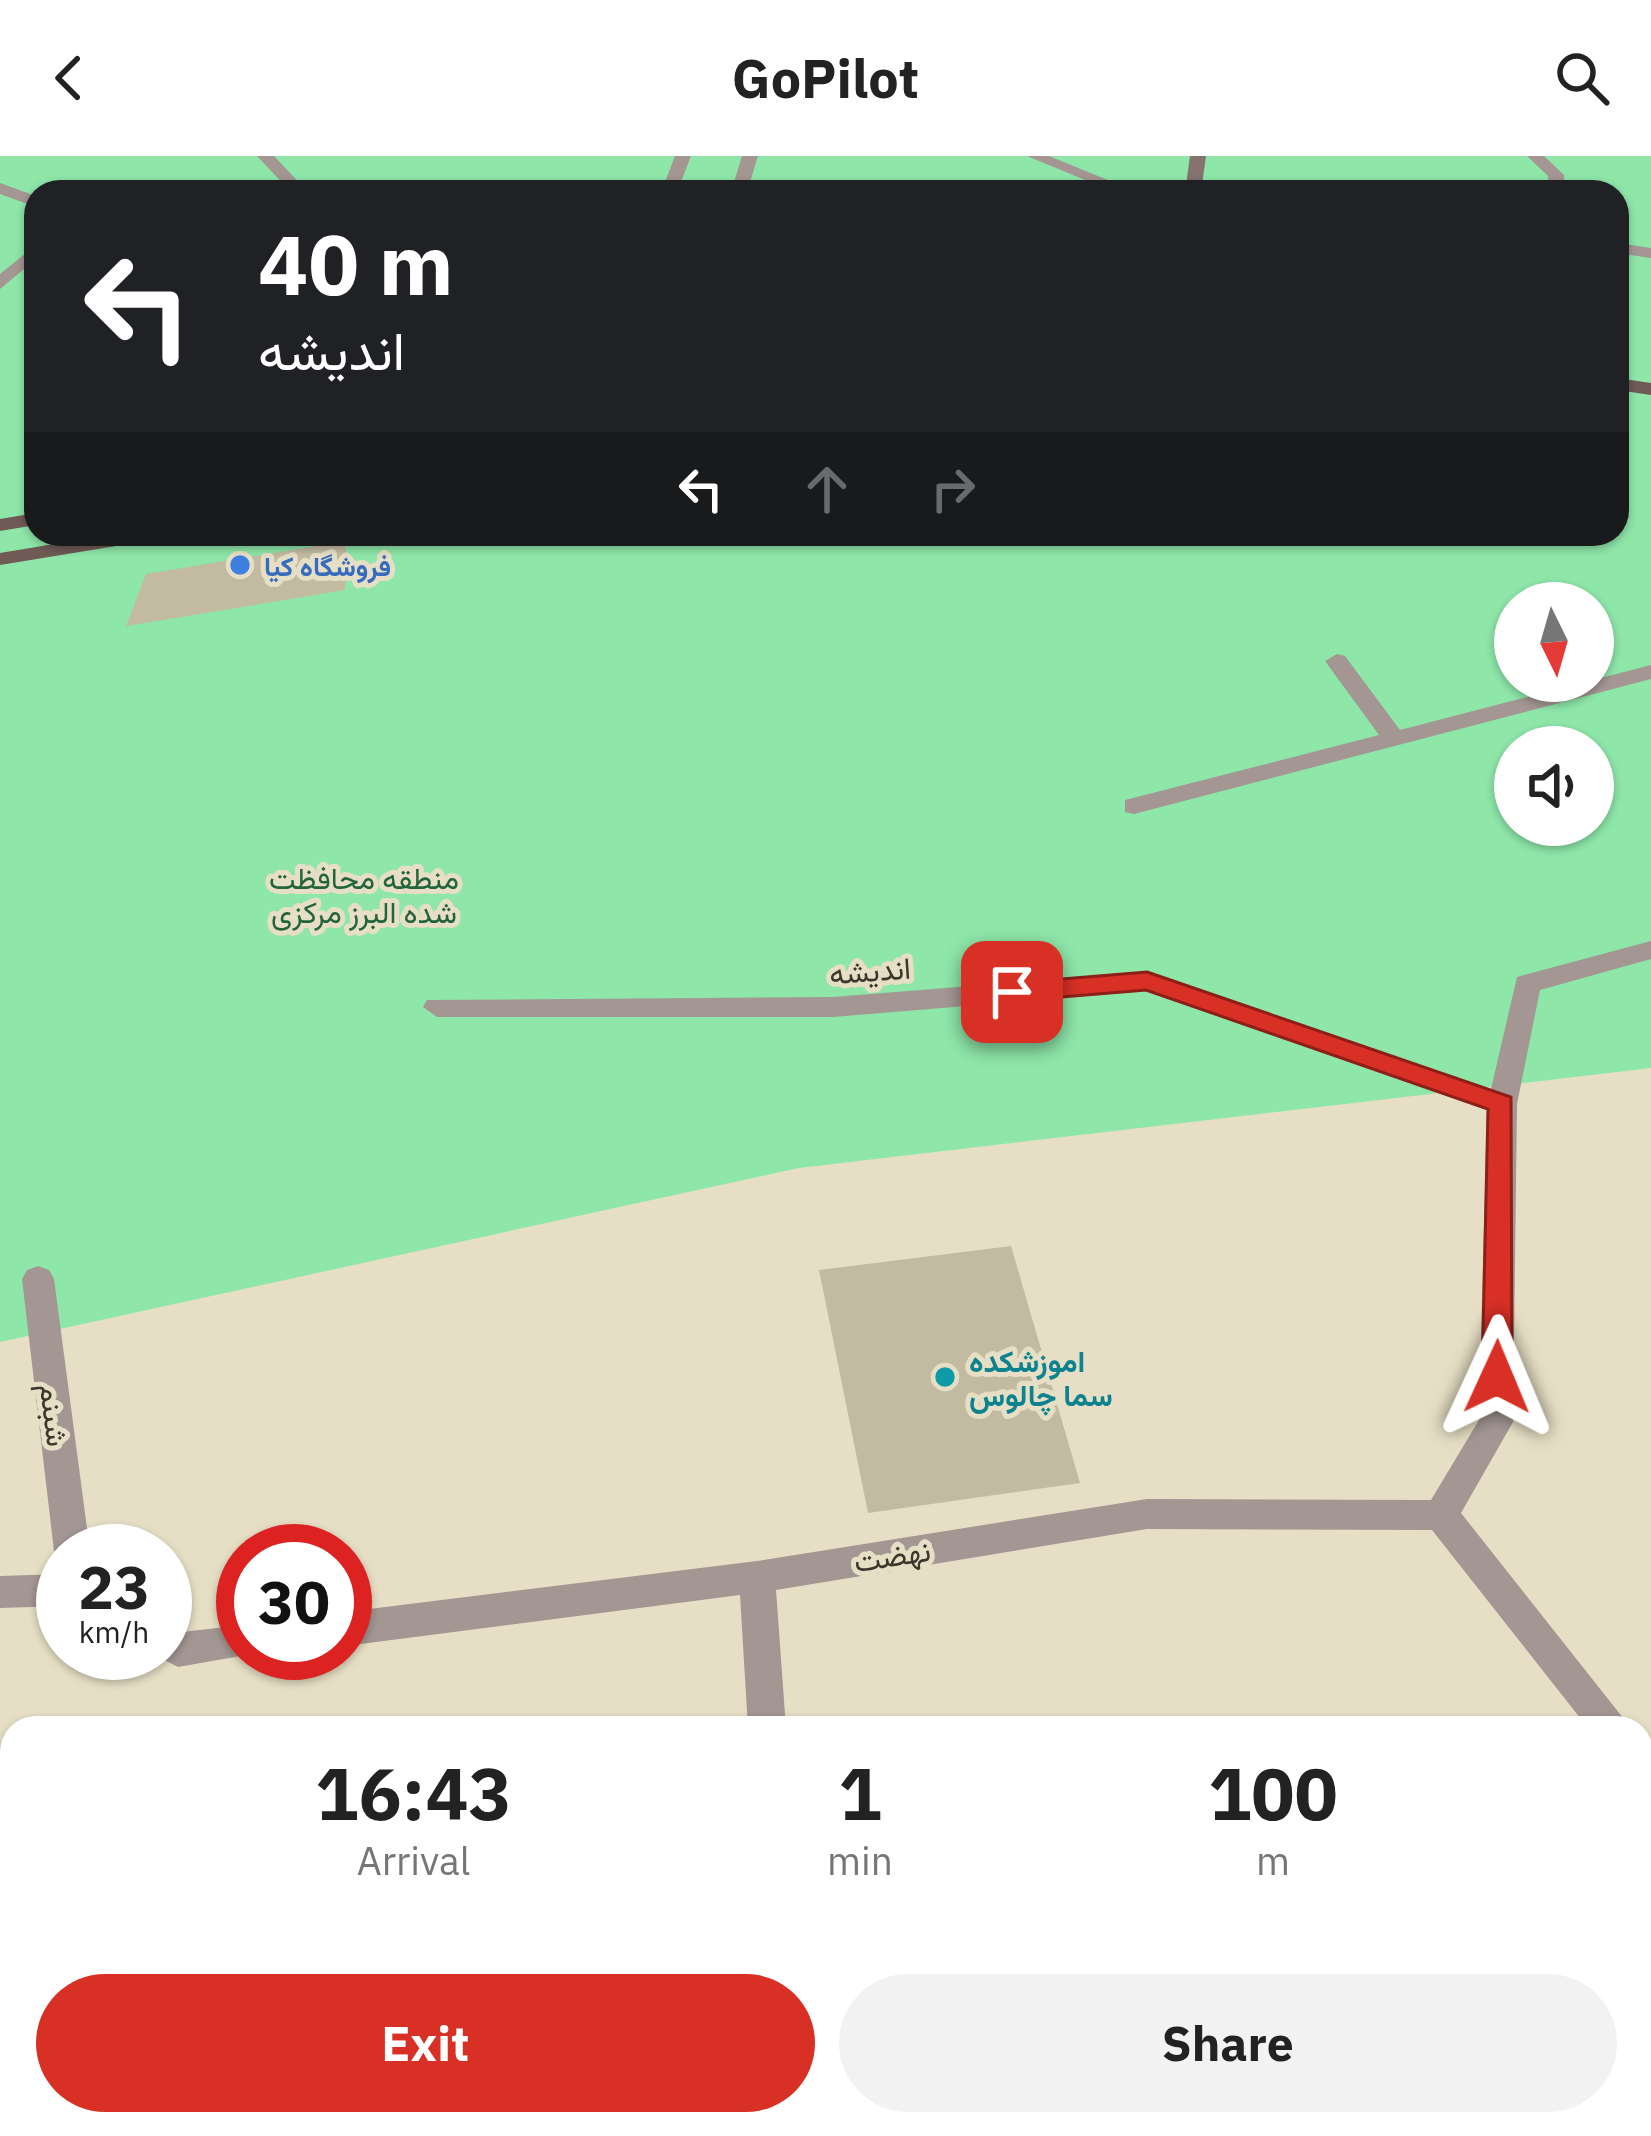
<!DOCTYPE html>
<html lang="en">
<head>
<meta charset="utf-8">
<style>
	:root { --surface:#fff; --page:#f2f2f2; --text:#222; --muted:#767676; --accent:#d93025 }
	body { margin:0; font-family:"IBM Plex Sans",Vazirmatn,sans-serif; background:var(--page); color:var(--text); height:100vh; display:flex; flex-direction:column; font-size:45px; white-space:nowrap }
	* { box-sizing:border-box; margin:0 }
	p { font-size:39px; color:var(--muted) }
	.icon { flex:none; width:66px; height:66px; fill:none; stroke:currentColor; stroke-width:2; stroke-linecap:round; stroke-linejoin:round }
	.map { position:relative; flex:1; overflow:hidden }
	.sheet { position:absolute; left:0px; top:1560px; width:1653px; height:420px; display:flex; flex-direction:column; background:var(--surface); border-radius:36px 36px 0 0; box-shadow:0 3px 9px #0004 }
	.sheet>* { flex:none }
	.banner { position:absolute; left:24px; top:24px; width:1605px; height:366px; border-radius:36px; box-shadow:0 3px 9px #0004; background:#202124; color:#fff; overflow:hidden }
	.needle { width:78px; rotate:175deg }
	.buttons { position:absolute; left:1494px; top:426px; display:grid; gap:24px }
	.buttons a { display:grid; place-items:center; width:120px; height:120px; border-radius:50%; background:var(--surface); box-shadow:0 3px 9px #0004; font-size:60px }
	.speed { position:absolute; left:36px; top:1368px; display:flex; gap:24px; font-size:60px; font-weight:700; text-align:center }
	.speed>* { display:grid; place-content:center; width:156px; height:156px; border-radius:50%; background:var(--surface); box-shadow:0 3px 9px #0004; line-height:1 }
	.speed small { font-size:30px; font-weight:400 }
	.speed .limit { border:18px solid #d22; background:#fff; color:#111 }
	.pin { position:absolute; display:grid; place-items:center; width:102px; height:102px; color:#fff; margin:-51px; border-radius:24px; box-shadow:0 6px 18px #0006 }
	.me { position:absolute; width:132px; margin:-66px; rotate:1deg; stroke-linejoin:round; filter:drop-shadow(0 0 9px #0008) }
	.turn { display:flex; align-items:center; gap:42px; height:252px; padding:0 36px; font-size:54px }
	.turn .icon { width:156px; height:156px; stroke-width:2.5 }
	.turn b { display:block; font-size:84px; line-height:102px }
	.lanes { display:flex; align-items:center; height:114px; padding:0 36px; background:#0003; justify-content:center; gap:60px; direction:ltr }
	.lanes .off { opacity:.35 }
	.eta { display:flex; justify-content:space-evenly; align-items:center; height:204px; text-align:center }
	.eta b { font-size:72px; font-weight:700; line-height:84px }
	.primary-button { display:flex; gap:24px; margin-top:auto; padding:24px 36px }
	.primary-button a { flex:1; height:138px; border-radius:72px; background:var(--accent); color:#fff; font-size:48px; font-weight:700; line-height:138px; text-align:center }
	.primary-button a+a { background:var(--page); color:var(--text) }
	header { display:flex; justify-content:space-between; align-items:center; height:156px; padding:0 36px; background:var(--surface); font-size:54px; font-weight:700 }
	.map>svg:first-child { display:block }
	.green { fill:#8ee6a9; fill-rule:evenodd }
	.building { fill:#c2bba1 }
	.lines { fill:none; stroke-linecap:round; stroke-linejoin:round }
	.service { fill:#a39693; fill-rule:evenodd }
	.minor { fill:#a39693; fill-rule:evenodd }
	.tertiary { fill:#a39693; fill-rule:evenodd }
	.secondary { fill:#86736f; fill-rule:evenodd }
	.primary { fill:#705a55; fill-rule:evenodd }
	.route { fill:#d93025; stroke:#8d1f18; stroke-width:3 }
	.shop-dot { fill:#3f7fe0; stroke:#e7dfc5; stroke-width:4.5 }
	.culture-dot { fill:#0f9aa8; stroke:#e7dfc5; stroke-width:4.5 }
	.labels { text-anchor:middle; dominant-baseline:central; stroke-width:10; stroke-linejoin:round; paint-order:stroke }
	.far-shop-label { font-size:27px; font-weight:bold; fill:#366cbe; stroke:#e7dfc5; text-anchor:start }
	.park-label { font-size:30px; fill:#23643c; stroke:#e7dfc5 }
	.street-label { font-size:30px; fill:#3a372d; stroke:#e7dfc5 }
	.culture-label { font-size:30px; font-weight:bold; fill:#0d838f; stroke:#e7dfc5; text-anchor:start }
</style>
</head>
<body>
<header><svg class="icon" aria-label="back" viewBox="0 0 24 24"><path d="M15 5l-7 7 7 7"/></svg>GoPilot<svg class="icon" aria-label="search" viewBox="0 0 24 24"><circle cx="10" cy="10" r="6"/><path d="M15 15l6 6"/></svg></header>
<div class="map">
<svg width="1651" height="1980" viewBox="0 0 1651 1980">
	<rect width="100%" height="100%" fill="#e7dfc5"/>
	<!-- green -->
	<path class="green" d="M0 0H1651V912L799 1012 0 1186ZM36 36H1617V378H36ZM1515 447H1593V525H1515ZM1515 591H1593V669H1515Z"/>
	<!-- building -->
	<g class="building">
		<path d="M346 385 345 434 126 470 146 418Z"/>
		<path d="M1011 1090 1080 1327 868 1357 819 1114Z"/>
	</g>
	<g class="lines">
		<!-- service -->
		<g class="service">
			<path d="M675 0H691L677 36H661Z"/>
			<path d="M742 0H758L747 36H731Z"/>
			<path d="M1617 87 1651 92V102L1617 97Z"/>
			<path d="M1337 498 1345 500 1400 574 1651 509V523L1134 658 1125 656V644L1379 579 1325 505Z"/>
		</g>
		<!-- minor -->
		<g class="minor">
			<path d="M1027 0H1049L1137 36H1114Z"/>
			<path d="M1527 0H1544L1564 19 1565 36H1549L1548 20Z"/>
			<path d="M0 27 36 40V51L0 38Z"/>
			<path d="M36 89V103L0 133V118Z"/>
			<path d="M1651 785V803L1540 834 1517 948 1513 1266 1461 1357 1631 1572H1588L1432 1374 1147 1373 776 1434 786 1572H748L740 1439 345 1490V1456L757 1405 1147 1343 1431 1344 1479 1264 1487 954 1146 835 833 861H437L423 851 427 844 833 841 1147 816 1491 933 1517 821Z"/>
			<path d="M38 1110 49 1114 54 1123 90 1395H63V1408L54 1395 22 1123 27 1114Z"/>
			<path d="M63 1418V1450L0 1452V1420Z"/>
			<path d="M165 1469 182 1476 243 1469V1497H257L178 1511 151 1497H165Z"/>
			<path d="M1641 1590 1651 1594V1640L1641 1636Z"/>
			<path d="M476 1968H525L520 1980H471Z"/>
		</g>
		<!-- tertiary -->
		<path class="tertiary" d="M257 0H274L308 36H291Z"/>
		<!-- secondary -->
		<path class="secondary" d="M1190 0H1206L1201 36H1185Z"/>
		<!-- primary -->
		<g class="primary">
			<path d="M1617 222 1651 227V239L1617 234Z"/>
			<path d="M36 357V369L0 375V363Z"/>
			<path d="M114 378H164L153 384 0 409V397Z"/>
		</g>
	</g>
	<!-- route -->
	<path class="route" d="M1147 816 1511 941 1512 1221 1507 1230H1486L1482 1221 1488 953 1146 834 1012 845 1000 836 1012 827Z"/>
	<!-- markers -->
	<circle class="shop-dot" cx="240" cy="409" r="12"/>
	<circle class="culture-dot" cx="945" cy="1221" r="12"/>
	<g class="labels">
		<!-- far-shop labels -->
		<g class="far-shop-label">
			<text x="264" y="409">فروشگاه کیا</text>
		</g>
		<!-- park labels -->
		<g class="park-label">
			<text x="364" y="721">منطقه محافظت<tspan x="364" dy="34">شده البرز مرکزی</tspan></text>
		</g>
		<!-- street labels -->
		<g class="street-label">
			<text transform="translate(870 814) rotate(-4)">اندیشه</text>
			<text transform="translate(55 1259) rotate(83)">شبنم</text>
			<text transform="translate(892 1399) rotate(-9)">نهضت</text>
		</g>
		<!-- culture labels -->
		<g class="culture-label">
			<text x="969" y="1204">اموزشکده<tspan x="969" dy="34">سما چالوس</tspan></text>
		</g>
	</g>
</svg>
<div class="buttons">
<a><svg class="needle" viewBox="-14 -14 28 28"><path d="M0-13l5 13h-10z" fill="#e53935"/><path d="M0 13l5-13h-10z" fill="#767676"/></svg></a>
<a><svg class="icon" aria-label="sound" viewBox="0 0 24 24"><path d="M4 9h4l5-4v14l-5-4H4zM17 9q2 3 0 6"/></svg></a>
</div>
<div class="speed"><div>23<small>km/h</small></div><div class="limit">30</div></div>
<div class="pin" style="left:1012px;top:836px;background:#d93025"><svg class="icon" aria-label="arrive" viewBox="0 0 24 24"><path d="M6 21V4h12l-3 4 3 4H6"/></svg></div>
<svg class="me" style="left:1497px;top:1221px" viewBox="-20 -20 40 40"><path d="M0-17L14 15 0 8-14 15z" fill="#d93025" stroke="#fff" stroke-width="4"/></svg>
<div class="banner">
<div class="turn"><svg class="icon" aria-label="left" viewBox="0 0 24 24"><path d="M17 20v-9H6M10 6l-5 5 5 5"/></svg><div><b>40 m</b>اندیشه</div></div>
<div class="lanes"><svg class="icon" aria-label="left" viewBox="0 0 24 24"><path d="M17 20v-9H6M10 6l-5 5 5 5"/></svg><svg class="icon off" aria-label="ahead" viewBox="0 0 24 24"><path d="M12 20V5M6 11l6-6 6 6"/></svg><svg class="icon off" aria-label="right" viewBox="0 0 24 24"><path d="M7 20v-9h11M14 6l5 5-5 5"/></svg></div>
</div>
<section class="sheet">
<div class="eta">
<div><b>16:43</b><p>Arrival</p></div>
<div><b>1</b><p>min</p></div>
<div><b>100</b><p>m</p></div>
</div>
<div class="primary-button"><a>Exit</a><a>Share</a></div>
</section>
</div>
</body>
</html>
